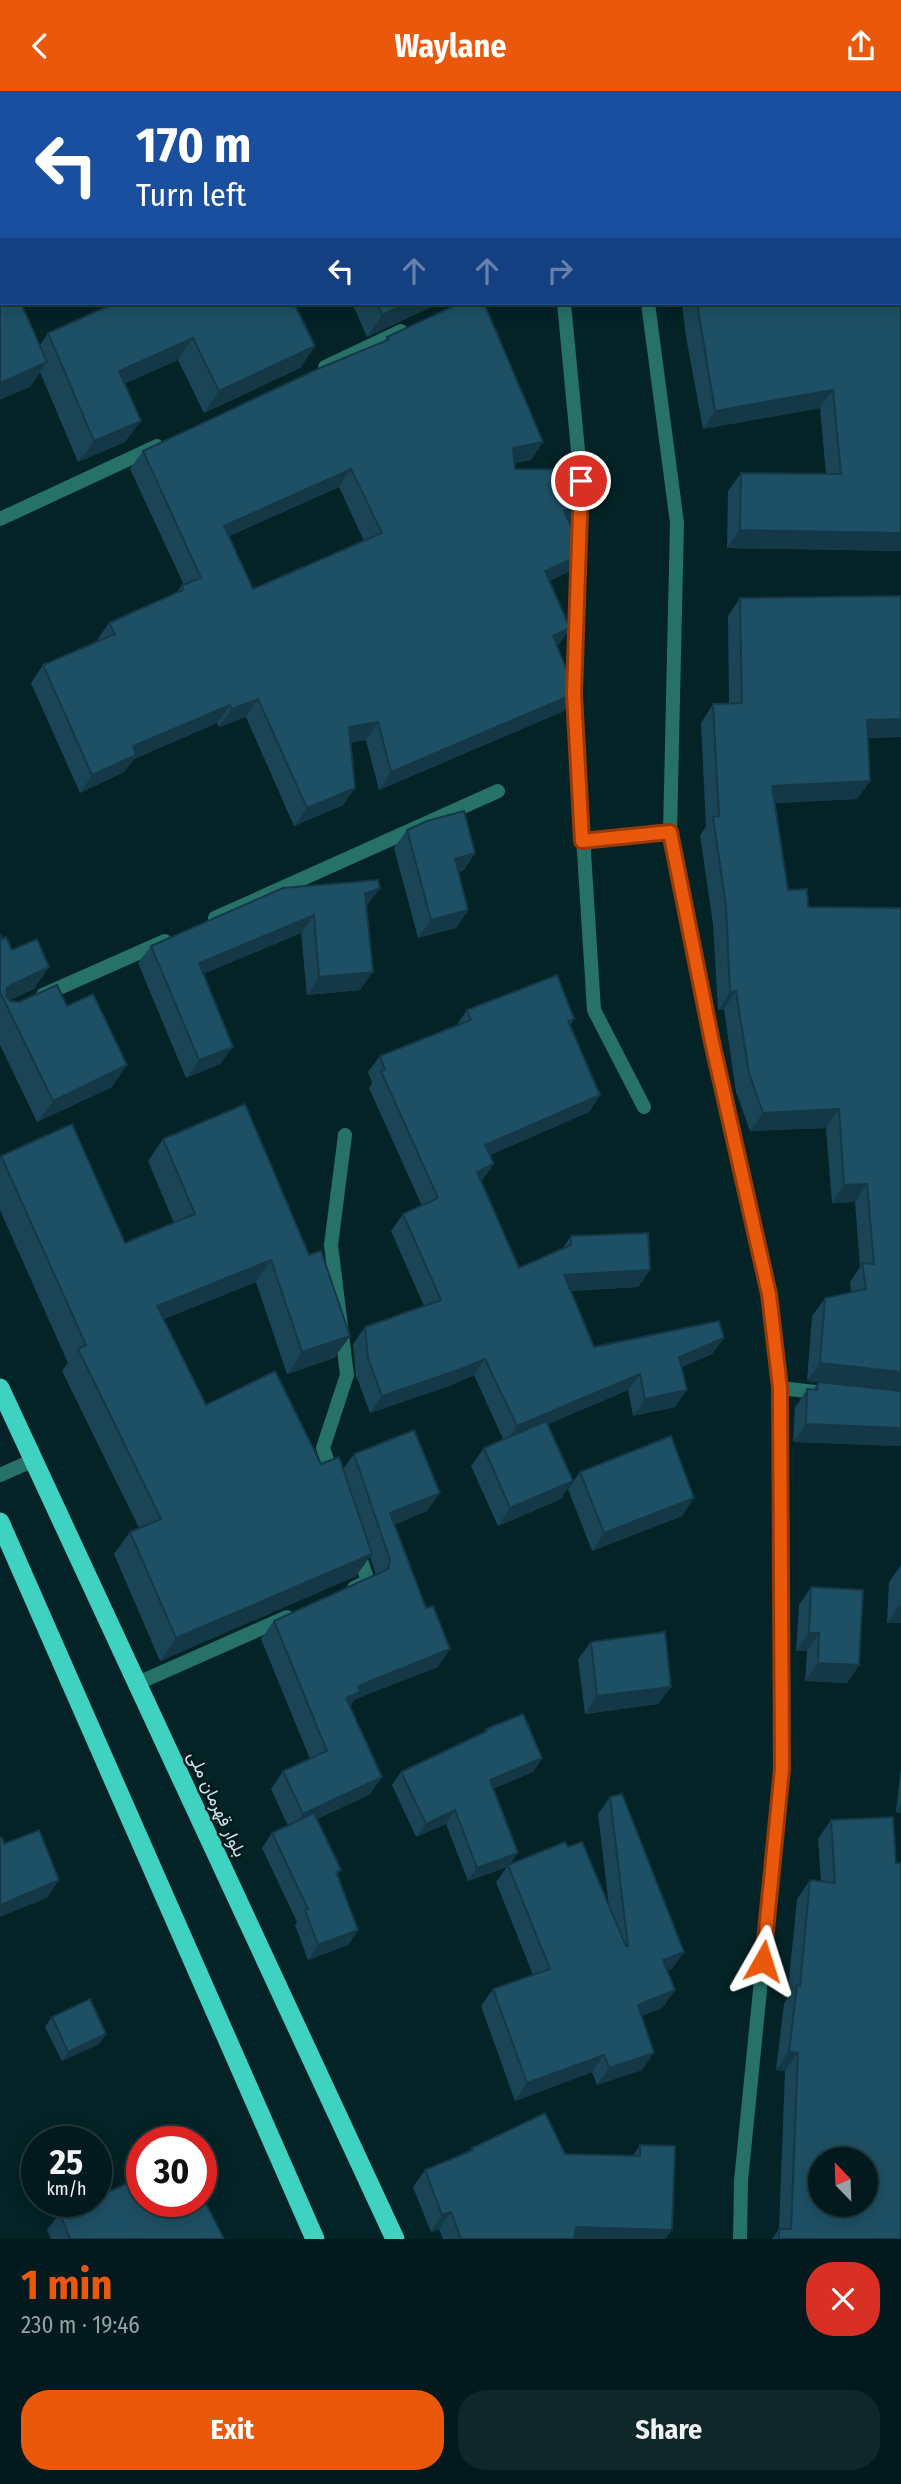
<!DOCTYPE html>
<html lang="en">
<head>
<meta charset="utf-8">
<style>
	:root { --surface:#021a1d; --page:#10272a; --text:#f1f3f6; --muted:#96a1a4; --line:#23383b; --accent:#ea580c }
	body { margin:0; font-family:"Fira Sans Condensed",Vazirmatn,sans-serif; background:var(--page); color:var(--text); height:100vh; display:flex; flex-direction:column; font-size:26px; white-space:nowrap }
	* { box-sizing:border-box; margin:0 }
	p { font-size:23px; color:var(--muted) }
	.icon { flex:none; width:38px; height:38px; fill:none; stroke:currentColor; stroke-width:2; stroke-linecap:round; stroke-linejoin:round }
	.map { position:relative; height:2148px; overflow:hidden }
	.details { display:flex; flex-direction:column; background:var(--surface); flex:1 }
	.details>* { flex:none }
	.banner { position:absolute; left:0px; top:0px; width:901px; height:214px; box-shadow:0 4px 18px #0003,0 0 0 2px var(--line); background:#1a4fa0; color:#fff; overflow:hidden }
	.needle { width:46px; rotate:337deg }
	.controls { position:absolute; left:808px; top:2056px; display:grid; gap:14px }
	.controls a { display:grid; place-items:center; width:70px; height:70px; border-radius:50%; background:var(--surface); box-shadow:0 4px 18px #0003,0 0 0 2px var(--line); font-size:35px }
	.speed { position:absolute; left:21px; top:2035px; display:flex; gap:14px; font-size:35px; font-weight:700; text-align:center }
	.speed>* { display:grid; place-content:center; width:91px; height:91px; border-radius:50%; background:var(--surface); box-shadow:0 4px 18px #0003,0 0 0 2px var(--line); line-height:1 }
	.speed small { font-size:18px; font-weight:400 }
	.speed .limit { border:10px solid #d22; background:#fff; color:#111 }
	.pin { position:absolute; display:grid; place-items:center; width:60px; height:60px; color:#fff; margin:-30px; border:4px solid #fff; border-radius:50%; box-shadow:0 2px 7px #0007 }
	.me { position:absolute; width:77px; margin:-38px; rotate:6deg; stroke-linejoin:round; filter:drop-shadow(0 0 5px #0008) }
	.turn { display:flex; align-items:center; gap:24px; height:147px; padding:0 21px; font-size:32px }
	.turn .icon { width:91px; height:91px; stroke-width:2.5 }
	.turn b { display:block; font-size:49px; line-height:60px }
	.lanes { display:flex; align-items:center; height:66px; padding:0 21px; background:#0003; justify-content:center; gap:35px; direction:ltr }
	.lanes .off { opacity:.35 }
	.round { display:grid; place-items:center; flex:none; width:74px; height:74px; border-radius:28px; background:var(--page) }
	.summary { display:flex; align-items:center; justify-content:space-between; height:119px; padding:0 21px }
	h1 { font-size:42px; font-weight:700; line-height:52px; color:var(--accent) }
	.primary-button { display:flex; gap:14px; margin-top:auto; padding:14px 21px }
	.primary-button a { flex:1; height:80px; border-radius:28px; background:var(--accent); color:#fff; font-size:28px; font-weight:700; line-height:80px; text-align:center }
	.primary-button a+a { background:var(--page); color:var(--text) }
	header { display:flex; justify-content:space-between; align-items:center; height:91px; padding:0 21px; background:var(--accent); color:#fff; font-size:32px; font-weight:700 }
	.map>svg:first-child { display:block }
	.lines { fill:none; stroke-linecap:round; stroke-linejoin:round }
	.service { stroke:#267168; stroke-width:14 }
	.minor { stroke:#267168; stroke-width:14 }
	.trunk { stroke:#40d2c0; stroke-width:19 }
	.wall { fill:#1a4557; fill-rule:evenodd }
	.shaded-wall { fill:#153847 }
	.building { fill:#1e5065; stroke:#153847; stroke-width:2; fill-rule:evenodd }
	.route-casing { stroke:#983908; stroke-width:18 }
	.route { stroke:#ea580c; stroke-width:12 }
	.labels { text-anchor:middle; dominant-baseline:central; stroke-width:5; stroke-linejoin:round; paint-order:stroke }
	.street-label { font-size:18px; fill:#d1e3e5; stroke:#001a1d }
</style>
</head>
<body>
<header><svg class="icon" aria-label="back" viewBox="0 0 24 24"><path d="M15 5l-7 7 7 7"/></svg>Waylane<svg class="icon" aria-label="share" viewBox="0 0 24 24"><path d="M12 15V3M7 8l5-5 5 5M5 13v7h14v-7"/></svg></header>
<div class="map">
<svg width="901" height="2148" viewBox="0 0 901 2148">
	<rect width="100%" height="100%" fill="#032327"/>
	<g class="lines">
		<!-- service -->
		<g class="service">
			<path d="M539 0V2"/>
			<path d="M564 212 581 391 574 603 594 919 644 1016"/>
			<path d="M325 276 401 240"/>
			<path d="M0 428 157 355"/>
			<path d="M582 749 670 741"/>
			<path d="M215 827 498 700"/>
			<path d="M43 904 165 850"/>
			<path d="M780 1297 824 1302"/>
			<path d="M333 1386 323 1357 347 1284 331 1154 345 1044"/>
			<path d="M354 1497 368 1490 357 1458"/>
			<path d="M138 1592 287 1526"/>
		</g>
		<!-- minor -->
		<g class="minor">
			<path d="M620 0 621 2"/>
			<path d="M648 212 677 432 670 741 712 951 769 1203 780 1297 782 1678 741 2090 740 2148"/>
			<path d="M0 1384 34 1369"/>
		</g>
		<!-- trunk -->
		<g class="trunk">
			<path d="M0 1297 395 2148"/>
			<path d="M0 1431 315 2148"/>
		</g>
	</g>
	<!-- wall -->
	<g class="wall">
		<path d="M272 0H360L356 2H273Z"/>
		<path d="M436 0H534V2H437Z"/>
		<rect x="663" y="0" width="127" height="2"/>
		<path d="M352 212H440L367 246Z"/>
		<path d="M682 212H900L901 460 727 457 728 400 741 382 826 383 820 317 703 338 686 246Z"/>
		<path d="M295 214 315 255 300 277 204 322 178 269 125 292V351L78 371 40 281 30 296 40 254 48 242Z"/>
		<path d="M387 246 531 369 514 372 515 378 570 430 569 431 581 464 568 481 550 490 570 537 557 555 564 620 379 699 366 649 351 651 355 697 343 714 294 735 246 626 219 636 217 632 134 668 124 681 80 702 31 592 43 574 97 550V549L109 532 177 501 182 494H184L130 378 143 360 383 252ZM339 396 364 450 253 498 229 445Z"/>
		<path d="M901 506V646L868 647 870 690 857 708 775 712 788 799 808 816 901 817V1355L793 1351 795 1317 807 1298 813 1299 818 1291 807 1290 812 1225 825 1207 851 1201 850 1191 860 1176 855 1111 832 1112 826 1037 750 1040 736 1001 724 918 718 919 713 833 700 744 706 736 701 632 713 613H729L728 525 740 507Z"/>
		<path d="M407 739 475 762 463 780 458 781 468 819 456 837 418 847 394 757Z"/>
		<path d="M366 815 360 899 307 904 301 842 203 883 220 973 186 987 138 872 151 855Z"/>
		<path d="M0 843 2 848 12 859 34 898 10 909V910L67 915 112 996 37 1031 0 954Z"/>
		<path d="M467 919 574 928 570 934 600 1004 589 1021 490 1064 482 1090H481L519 1177 562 1158 571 1145 650 1179 638 1196 571 1200 594 1256 724 1247 712 1263 682 1276 675 1316 633 1325 628 1299 548 1333 561 1408 498 1435 471 1375 484 1357 503 1348 474 1284 449 1295 370 1322 356 1284 353 1253 365 1236 424 1215 391 1140 403 1123 422 1115 369 997 372 992 368 981 380 965 456 935Z"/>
		<path d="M163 1048 309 1164 350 1245 334 1267 287 1283 256 1191 164 1228 206 1314 321 1373 343 1378 354 1363 427 1420 394 1434 438 1576 355 1608 350 1616 382 1686 369 1704 317 1728 341 1779 337 1784 358 1839 348 1854 308 1869 295 1834 297 1831 262 1757 272 1742 288 1735 271 1698 283 1680 310 1668 261 1548 274 1530 376 1483 370 1465 356 1485 160 1570 114 1463 130 1441 139 1437 62 1280 68 1272 0 1119V1066L1 1065 125 1152 174 1132 148 1070Z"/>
		<path d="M580 1381 682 1425 592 1460 568 1398Z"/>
		<path d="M901 1474V1532H887L889 1491Z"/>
		<path d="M811 1496 859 1574 847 1592 805 1590 807 1560H796L799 1514Z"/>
		<path d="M591 1551 671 1596 658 1613 585 1623 578 1568Z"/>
		<path d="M486 1638 542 1667 533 1681 493 1697 510 1774 568 1756 609 1816 598 1723 610 1706 672 1878 667 1880 675 1899 662 1917 642 1925V1979L597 1994 592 1981 515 2010 481 1915 493 1898 533 1884 496 1791 507 1776 468 1790 446 1733 416 1746 392 1694 401 1681 483 1642Z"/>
		<path d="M901 1675V1722L896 1721Z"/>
		<path d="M831 1729 901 2148H772L779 2138 785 1980 776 1979 784 1913 787 1908 797 1808 810 1789 821 1791 818 1748Z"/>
		<path d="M52 1926 106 1943 99 1953 62 1970 45 1936Z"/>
		<path d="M640 2054 672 2139 665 2148H443L439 2138 431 2141 413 2096 425 2079 470 2061 472 2057 565 2063 633 2065Z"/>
		<path d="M130 2089 224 2148H51L47 2139 60 2122 127 2093Z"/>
	</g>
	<!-- shaded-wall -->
	<g class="shaded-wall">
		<path d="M316 0H360L356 2H312Z"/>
		<path d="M408 212H440L367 246 382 224Z"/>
		<path d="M193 247 178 269 104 302 119 280Z"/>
		<path d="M315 255 300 277 204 322 219 300Z"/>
		<path d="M47 271 30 296 0 309V292Z"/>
		<path d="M833 299 820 317 703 338 715 320Z"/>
		<path d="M141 330 125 351 78 371 94 350Z"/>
		<path d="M543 351 531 369 501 375 513 357Z"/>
		<path d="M351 378 339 396 212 453 224 435Z"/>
		<path d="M583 412 570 430 552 438 564 420Z"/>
		<path d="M740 439 901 442V460L727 457Z"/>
		<path d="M581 464 568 481 533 497 545 480Z"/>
		<path d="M570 537 558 555 541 563 553 545Z"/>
		<path d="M576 602 564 620 379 699 391 681Z"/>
		<path d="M258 608 246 626 219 636 232 618Z"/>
		<path d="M230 614 217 632 134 668 124 681 80 702 92 684 133 655Z"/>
		<path d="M901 628V646L854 647 867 629Z"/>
		<path d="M378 631 366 649 337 654 349 636Z"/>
		<path d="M870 690 857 708 760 713 772 695Z"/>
		<path d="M355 697 343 714 294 735 307 717Z"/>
		<path d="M475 762 463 780 442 785 455 768Z"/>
		<path d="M380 797 367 815 353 821 365 803Z"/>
		<path d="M468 819 456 837 418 847 431 829Z"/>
		<path d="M314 824 301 842 186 890 199 872Z"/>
		<path d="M49 876 34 898 5 911 7 897 11 894Z"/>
		<path d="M373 881 360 899 307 904 319 886Z"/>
		<path d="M736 900 724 918 718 919 730 901Z"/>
		<path d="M233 956 220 973 186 987 199 969Z"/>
		<path d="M127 974 112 996 37 1031 53 1010Z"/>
		<path d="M600 1004 589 1021 473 1071 485 1054Z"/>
		<path d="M839 1018 826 1037 750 1040 763 1022Z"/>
		<path d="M494 1073 482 1090 465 1097 477 1081Z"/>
		<path d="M867 1093 855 1111 832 1112 844 1094Z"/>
		<path d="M271 1169 256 1191 142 1237 157 1215Z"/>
		<path d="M650 1179 638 1196 552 1201 564 1184Z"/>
		<path d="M350 1245 334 1267 287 1283 302 1261Z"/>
		<path d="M724 1247 712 1263 668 1282 679 1266Z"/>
		<path d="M485 1268 474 1284 449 1295 370 1322 382 1305Z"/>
		<path d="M820 1272 901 1281V1300L807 1290Z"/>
		<path d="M640 1283 628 1299 505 1352 517 1335Z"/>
		<path d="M687 1299 675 1316 633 1325 645 1308Z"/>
		<path d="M806 1333 901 1337V1355L793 1351Z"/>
		<path d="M573 1390 561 1408 498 1435 510 1417Z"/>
		<path d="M440 1402 427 1420 379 1439 390 1422Z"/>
		<path d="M694 1407 682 1425 592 1460 604 1442Z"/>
		<path d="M372 1463 356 1485 160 1570 176 1547Z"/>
		<path d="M900 1514H901V1532H887Z"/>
		<path d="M809 1542H819L807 1560H796Z"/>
		<path d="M450 1558 438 1576 355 1608 348 1619 346 1607 358 1595Z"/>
		<path d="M818 1572 859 1574 847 1592 805 1590Z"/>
		<path d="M671 1596 658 1613 585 1623 597 1605Z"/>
		<path d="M542 1667 533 1681 481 1703 490 1689Z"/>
		<path d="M382 1686 369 1704 290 1740 303 1723Z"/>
		<path d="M901 1714V1722L896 1721Z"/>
		<path d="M455 1719 446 1733 416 1746 426 1733Z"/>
		<path d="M518 1762 509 1775 508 1774 507 1776 468 1790 477 1777Z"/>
		<path d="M59 1789 47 1807 0 1826V1814Z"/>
		<path d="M358 1839 348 1854 308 1869 318 1854Z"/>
		<path d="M684 1861 672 1878 651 1886 663 1869Z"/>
		<path d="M675 1899 662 1917 626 1931 638 1914Z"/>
		<path d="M106 1943 99 1953 62 1970 68 1961Z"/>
		<path d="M789 1961 798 1962 785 1980 776 1979Z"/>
		<path d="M654 1962 642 1979 597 1994 609 1977Z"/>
		<path d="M604 1964 592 1981 515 2010 527 1992Z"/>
		<path d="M451 2121 439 2138 431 2141 442 2124Z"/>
		<path d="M576 2136 672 2139 665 2148H568Z"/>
	</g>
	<!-- building -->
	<g class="building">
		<path d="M303 0H316L312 2H304Z"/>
		<path d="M467 0H534V2H468Z"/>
		<path d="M676 0H790V2H681V1Z"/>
		<path d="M900 110H901V442L740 439 741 382 841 383 833 299 715 320 697 212H900Z"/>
		<path d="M0 163 2 167V212H21L47 271 0 292Z"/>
		<path d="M115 212H294L315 255 219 300 193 247 119 280 141 330 94 350 48 242Z"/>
		<path d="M377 212H408L382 224Z"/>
		<path d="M460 212H484L543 351 513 357 515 378 584 379 583 412 564 420 581 457V464L545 480 570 537 553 545 576 602 391 681 378 631 349 636 355 697 307 717 258 608 232 618 230 614 133 655 136 664 92 684 43 574 115 543 109 532 183 499 182 494 201 487 143 360 320 277 388 249 387 246ZM351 378 382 442 253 498 224 435Z"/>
		<path d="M901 505V628L867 629 870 690 772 695 788 799 807 798 808 816 901 817V1281L820 1272 825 1207 866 1198 862 1172 874 1173 867 1093 844 1094 839 1018 763 1022 749 982 736 900 730 901 726 815 713 726 719 725 713 613 742 612 740 507Z"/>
		<path d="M464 720 475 762 455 768 468 819 431 829 407 739 427 730Z"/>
		<path d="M378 789 380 797 365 803 373 881 319 886 314 824 199 872 233 956 199 969 151 855 283 797Z"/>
		<path d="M0 843 2 848 6 846 12 859 37 848 49 876 11 894 7 897 6 905 10 910 19 911 57 894 67 915 93 903 127 974 53 1010 0 901Z"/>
		<path d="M557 884 574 928 568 930 600 1004 485 1054 494 1073 477 1081 519 1177 571 1154V1145L648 1142 650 1179 564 1184 594 1256 719 1230 724 1247 679 1266 687 1299 645 1308 640 1283 517 1335 485 1268 461 1278 382 1305 368 1267 365 1236 441 1209 403 1123 438 1107 381 980 385 979 380 965 471 929 467 919Z"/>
		<path d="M245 1013 309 1164 321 1160 350 1245 302 1261 271 1169 157 1215 206 1314 275 1280 321 1373 339 1366 372 1463 176 1547 130 1441 161 1428 78 1258 86 1254 1 1065 72 1033 125 1152 195 1123 163 1048Z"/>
		<path d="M818 1291 901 1300V1337L806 1333 807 1298 817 1299Z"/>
		<path d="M546 1330 573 1390 510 1417 484 1357Z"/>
		<path d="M414 1339 440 1402 390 1422 426 1517 433 1515 450 1558 358 1595 360 1601 346 1607 382 1686 303 1723 283 1680 327 1660 274 1530 388 1478 390 1469 354 1363Z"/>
		<path d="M671 1345 694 1407 604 1442 580 1381Z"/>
		<path d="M811 1496 863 1499 859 1574 818 1572 819 1542H809Z"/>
		<path d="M665 1541 671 1596 597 1605 591 1551Z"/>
		<path d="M523 1623 542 1667 490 1689 518 1762 477 1777 455 1719 426 1733 401 1681 487 1640 486 1638Z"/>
		<path d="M622 1703 684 1861 663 1869 675 1899 638 1914 654 1962 609 1977 604 1964 527 1992 493 1898 550 1878 508 1774 565 1751 568 1756 582 1751 626 1855H628L610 1706Z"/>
		<path d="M314 1722 341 1779 336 1781 358 1839 318 1854 305 1819 308 1818 272 1742Z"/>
		<path d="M893 1726 896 1772H901V2148H779V2138H791L798 1962 789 1961 797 1894 800 1895 810 1789 835 1792 831 1729ZM821 2068H866V2114H821Z"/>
		<path d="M39 1739 59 1789 0 1814V1747H2L4 1753Z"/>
		<path d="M90 1908 106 1943 68 1961 52 1926Z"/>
		<path d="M545 2022 565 2063 640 2065V2054L675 2055 672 2139 576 2136 574 2148H461L451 2121 442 2124 425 2079 473 2059 472 2057Z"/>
		<path d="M142 2083V2110H201V2103L224 2148H70L60 2122 87 2110H96V2106L131 2091 130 2089Z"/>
	</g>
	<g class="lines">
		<!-- route casing -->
		<g class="route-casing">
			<path id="route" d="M581 390 574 603 582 750 670 741 712 951 769 1203 780 1297 782 1678 763 1870"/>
		</g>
		<!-- route -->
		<use href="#route" class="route"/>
	</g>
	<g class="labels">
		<!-- street labels -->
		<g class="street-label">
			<text transform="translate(217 1713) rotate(65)">بلوار قهرمان ملی</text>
		</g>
	</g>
</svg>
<div class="controls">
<a><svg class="needle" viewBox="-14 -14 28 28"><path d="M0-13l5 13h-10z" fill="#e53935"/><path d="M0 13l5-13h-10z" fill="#96a1a4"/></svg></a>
</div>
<div class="speed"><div>25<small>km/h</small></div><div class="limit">30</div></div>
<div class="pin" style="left:581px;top:390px;background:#d93025"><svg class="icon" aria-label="arrive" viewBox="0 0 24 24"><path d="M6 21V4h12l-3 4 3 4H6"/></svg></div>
<svg class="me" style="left:763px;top:1870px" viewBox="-20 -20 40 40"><path d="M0-17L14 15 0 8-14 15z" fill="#ea580c" stroke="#fff" stroke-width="4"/></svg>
<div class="banner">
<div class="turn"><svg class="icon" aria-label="left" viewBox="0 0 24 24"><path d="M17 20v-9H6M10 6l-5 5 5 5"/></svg><div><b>170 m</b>Turn left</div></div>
<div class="lanes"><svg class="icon" aria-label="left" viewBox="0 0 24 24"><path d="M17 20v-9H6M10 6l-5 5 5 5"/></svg><svg class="icon off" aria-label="ahead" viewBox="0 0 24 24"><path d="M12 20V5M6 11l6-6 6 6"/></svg><svg class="icon off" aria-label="ahead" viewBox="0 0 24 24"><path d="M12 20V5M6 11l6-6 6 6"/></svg><svg class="icon off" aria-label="right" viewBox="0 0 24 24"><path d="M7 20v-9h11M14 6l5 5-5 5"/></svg></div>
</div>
</div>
<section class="details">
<div class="summary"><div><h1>1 min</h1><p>230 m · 19:46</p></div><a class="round" style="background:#d93025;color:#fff"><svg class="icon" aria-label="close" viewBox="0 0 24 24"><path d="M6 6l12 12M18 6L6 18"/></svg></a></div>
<div class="primary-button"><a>Exit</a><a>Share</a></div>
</section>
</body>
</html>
